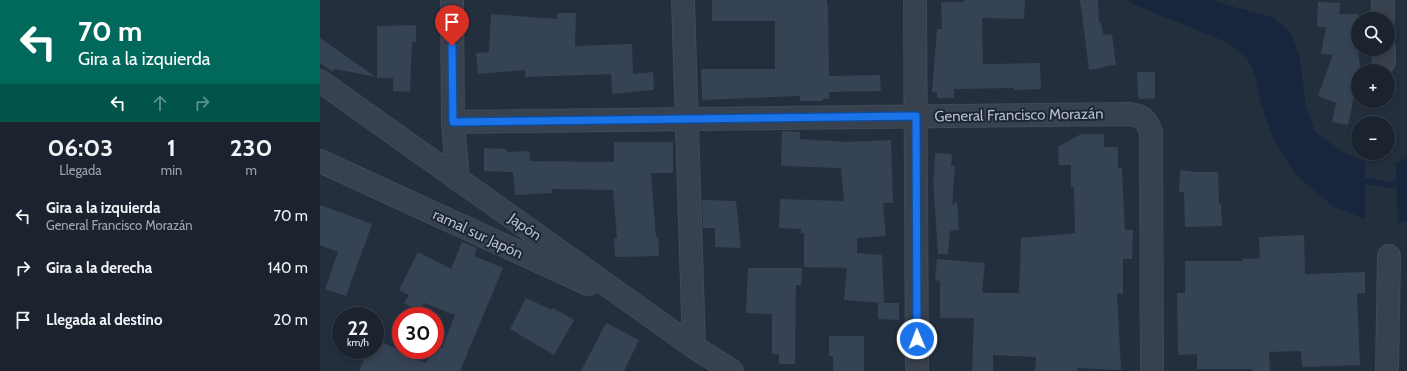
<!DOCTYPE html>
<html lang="es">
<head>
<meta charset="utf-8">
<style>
	:root { --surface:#1b232e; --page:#282f3a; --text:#f1f3f6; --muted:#a0a4aa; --line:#39404a }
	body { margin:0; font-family:Cabin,sans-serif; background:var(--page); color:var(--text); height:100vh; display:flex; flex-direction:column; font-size:15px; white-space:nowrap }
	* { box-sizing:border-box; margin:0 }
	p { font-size:13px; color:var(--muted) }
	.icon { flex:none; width:22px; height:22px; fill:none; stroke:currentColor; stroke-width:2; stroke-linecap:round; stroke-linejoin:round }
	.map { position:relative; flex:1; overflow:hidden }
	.drawer { display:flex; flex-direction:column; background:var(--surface); width:320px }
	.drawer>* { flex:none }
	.top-card { background:#00695c; color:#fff; overflow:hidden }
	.fabs { position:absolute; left:1031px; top:12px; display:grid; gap:8px }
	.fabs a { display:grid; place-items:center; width:44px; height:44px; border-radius:50%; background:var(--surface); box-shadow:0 2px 6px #0003,0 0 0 1px var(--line); font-size:20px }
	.speed { position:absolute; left:12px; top:307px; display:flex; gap:8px; font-size:20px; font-weight:700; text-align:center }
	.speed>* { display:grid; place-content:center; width:52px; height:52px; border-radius:50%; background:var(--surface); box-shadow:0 2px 6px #0003,0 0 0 1px var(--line); line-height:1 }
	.speed small { font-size:10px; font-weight:400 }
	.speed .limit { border:6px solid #d22; background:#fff; color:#111 }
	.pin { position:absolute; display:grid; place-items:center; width:34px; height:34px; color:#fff; margin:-41px -17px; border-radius:50% 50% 50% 0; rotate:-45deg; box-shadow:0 0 4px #0007 }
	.pin .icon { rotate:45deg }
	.me { position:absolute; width:44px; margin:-22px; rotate:359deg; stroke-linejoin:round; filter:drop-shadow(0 0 3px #0008) }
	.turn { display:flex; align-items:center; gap:14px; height:84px; padding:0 12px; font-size:18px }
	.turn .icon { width:52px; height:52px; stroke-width:2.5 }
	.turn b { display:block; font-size:28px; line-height:34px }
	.lanes { display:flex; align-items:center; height:38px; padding:0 12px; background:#0003; justify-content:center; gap:20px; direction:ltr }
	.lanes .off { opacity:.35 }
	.eta { display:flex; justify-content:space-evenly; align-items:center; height:68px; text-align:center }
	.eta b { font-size:24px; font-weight:700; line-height:28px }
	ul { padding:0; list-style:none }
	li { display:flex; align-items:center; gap:12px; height:52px; padding:0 12px }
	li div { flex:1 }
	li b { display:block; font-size:15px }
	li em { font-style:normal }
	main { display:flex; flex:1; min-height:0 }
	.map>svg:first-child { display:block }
	.water { fill:#17263c }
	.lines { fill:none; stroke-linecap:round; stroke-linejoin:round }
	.stream { stroke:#17263c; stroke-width:6 }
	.building { fill:#364354 }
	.minor-casing { stroke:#414a57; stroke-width:24 }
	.minor { stroke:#38414e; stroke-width:22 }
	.route-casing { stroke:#114b97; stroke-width:10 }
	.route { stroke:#1a73e8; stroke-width:7 }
	.labels { text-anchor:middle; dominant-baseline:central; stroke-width:4; stroke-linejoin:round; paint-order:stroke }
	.street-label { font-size:15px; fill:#b4bcc9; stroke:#1d2633 }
</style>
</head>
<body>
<main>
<section class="drawer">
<div class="top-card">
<div class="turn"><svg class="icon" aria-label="left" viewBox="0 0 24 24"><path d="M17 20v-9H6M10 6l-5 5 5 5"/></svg><div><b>70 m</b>Gira a la izquierda</div></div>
<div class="lanes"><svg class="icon" aria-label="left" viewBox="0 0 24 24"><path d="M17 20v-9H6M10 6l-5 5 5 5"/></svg><svg class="icon off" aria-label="ahead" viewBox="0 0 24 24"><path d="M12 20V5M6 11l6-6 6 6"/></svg><svg class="icon off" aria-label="right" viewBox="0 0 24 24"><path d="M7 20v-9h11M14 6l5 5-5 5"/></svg></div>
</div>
<div class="eta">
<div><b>06:03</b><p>Llegada</p></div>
<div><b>1</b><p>min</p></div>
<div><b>230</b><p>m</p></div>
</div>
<ul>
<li><svg class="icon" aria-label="left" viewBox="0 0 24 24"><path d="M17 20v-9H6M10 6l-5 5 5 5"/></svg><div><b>Gira a la izquierda</b><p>General Francisco Morazán</p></div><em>70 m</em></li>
<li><svg class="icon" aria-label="right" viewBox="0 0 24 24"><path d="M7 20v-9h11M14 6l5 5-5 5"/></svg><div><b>Gira a la derecha</b></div><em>140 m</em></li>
<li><svg class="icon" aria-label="arrive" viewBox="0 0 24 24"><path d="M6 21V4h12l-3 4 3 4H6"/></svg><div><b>Llegada al destino</b></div><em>20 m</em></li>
</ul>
</section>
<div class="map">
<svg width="1087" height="371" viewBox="0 0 1087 371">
	<rect width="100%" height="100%" fill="#242f3e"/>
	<!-- water -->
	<g class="water">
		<path d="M808 0H893L910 6 953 17 971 33 980 57 986 107 995 132 1022 151 1045 163V219L1014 207 977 176 953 139 941 103 935 75 927 58 906 42 813 4Z"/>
		<path d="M1087 158V220L1078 224 1076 163Z"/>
	</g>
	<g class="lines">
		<!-- stream -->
		<path class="stream" d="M1037 179 1068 185 1087 181"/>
	</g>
	<!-- building -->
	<g class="building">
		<path d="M392 0H507V6H508L509 76 560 75 561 91 509 92V99H503V101H480V96L382 100 381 69H455V21H392Z"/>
		<path d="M644 0H705L704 19 662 18 663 64 720 63 721 89 694 90V88L634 89V98H617V93L612 92 617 29H622L621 2H644Z"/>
		<path d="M760 0H778L779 23H781L783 35 792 34 796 65 782 67V68L769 70Z"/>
		<path d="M998 2 1020 3 1019 14H1038V49L1040 68 1039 71H1038V77L1028 125 1012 122 1016 103 998 96 1013 55 1001 54 1006 27H997Z"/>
		<path d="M237 13H256L255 46 312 44 313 74 333 72 334 90 292 94 291 74 205 77V70L158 74 156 53 169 52 171 14 237 19Z"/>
		<path d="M96 25V42H92L90 92 73 91V78H57V26Z"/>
		<path d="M0 38 56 77 15 69 13 72 0 63Z"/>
		<path d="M817 72H835V98L819 99V96H818Z"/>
		<path d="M462 131 480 132V139L527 142 571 140 573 203H563L566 236 537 238V253L562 255 564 303 524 300 527 268 484 267V233H481V229L459 228 460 199 524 201 521 168 461 166Z"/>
		<path d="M761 134H784V147H798V168H802L805 230H813L812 259H803V294H797L801 370 758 368 757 371H715L716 357 673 355V371H652L654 318H620V281L615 280 617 259 665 263 662 292H665V293H699L701 238 755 233 754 187H751V165H739L738 147Z"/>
		<path d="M294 142H353V173H331L336 237H338L339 256 295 257 294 238H297L293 190 232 189V193L195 195 193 172 164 171V148L187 149V152L209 151 210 161 294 162Z"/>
		<path d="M615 153 632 154 631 166H635L632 205 637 202 639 230 630 231 628 254H618L613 178H614Z"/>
		<path d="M860 170 877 172H898L899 204H901L902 226 865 227 864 192H859Z"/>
		<path d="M382 200 416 201 421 248 395 247V228H383Z"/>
		<path d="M0 205 52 224 26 296 5 289 18 252 0 245Z"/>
		<path d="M984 235 985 274 1045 272V293H1037L1040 365 982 367 981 351 949 352 950 371H932V369H877V354L858 355 857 293H865V261H923L922 259 940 258 939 237Z"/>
		<path d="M142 242 157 248 154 256 183 268 140 371H39L48 350H55V339L106 363 113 350H115V345L122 348 135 315 104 303 100 312 84 303 89 295 79 290 98 252 131 269Z"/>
		<path d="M428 268H482L481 285H476L475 364H459V354H452V314L426 313Z"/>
		<path d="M206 298 232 310 233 308 254 320 234 355 190 329Z"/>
		<path d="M558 303H579V320L558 319Z"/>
		<path d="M286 323 319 340 304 371H261Z"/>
		<path d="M509 336H544V371H513V356H509Z"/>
	</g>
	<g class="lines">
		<!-- minor casing -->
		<g class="minor-casing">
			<g id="minor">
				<path d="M132 0 133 122 138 180"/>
				<path d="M363 0 374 347"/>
				<path d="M595 0 597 371"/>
				<path d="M1063 0V19"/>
				<path d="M1064 49V62"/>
				<path d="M0 81 374 347 412 371"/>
				<path d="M133 122 809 114C823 116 826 119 831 132L832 371"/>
				<path d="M0 161 268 284"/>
				<path d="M1067 371 1069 256"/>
			</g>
		</g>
		<!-- minor -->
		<use href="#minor" class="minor"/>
	</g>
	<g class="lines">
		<!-- route casing -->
		<g class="route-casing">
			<path id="route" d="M132 46 133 122 596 116 597 339"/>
		</g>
		<!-- route -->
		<use href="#route" class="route"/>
	</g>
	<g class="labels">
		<!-- street labels -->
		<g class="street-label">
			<text transform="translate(699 115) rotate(-1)">General Francisco Morazán</text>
			<text transform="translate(205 227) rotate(35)">Japón</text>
			<text transform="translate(158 234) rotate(25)">ramal sur Japón</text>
		</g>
	</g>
</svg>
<div class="fabs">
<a><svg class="icon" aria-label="search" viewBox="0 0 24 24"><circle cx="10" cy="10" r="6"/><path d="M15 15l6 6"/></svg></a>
<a>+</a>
<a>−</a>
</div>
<div class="speed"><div>22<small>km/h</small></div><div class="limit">30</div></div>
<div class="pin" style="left:132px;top:46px;background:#d93025"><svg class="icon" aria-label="arrive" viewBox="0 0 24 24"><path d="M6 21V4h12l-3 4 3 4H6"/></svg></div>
<svg class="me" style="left:597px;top:339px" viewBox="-20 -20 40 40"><circle r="17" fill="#1a73e8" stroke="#fff" stroke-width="3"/><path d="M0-11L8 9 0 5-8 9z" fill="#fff"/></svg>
</div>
</main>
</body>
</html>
